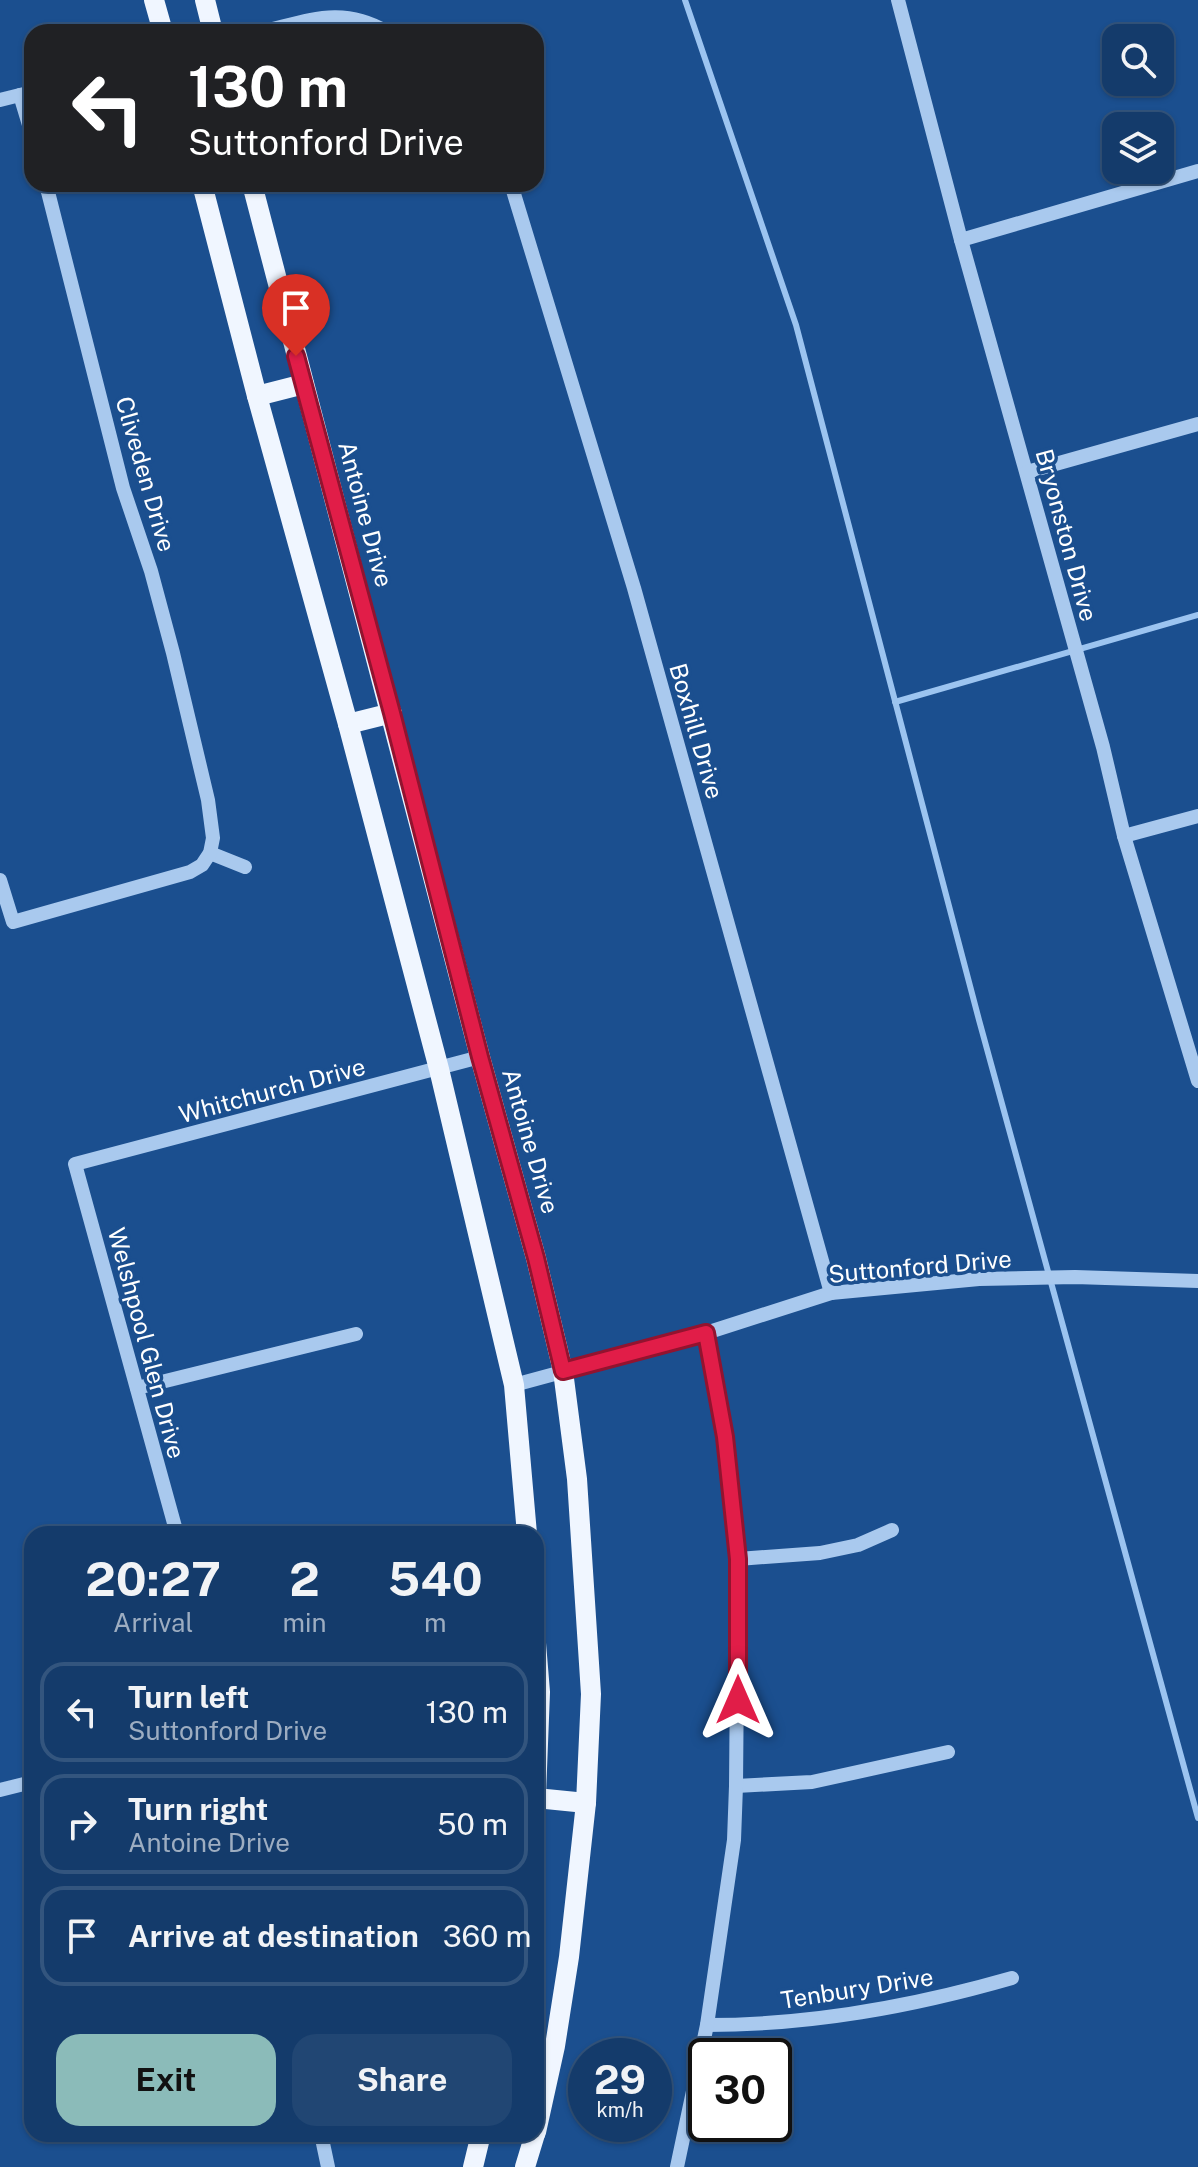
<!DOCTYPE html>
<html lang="en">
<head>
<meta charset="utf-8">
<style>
	:root { --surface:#143b6b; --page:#214673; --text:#f1f3f6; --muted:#9dadc1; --line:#33557e; --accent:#8bbbb9 }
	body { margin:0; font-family:"Public Sans",sans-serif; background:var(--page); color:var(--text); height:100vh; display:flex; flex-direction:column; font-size:30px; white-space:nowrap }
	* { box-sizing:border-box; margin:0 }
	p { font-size:26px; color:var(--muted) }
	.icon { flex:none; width:44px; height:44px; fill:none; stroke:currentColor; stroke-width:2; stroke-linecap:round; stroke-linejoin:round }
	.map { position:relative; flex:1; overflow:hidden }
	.details { position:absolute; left:24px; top:1526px; width:520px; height:616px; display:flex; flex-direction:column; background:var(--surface); border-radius:24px; box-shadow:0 2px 6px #0004,0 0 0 2px var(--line) }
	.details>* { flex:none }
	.top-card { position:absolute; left:24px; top:24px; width:520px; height:168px; border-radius:24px; box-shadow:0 2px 6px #0004,0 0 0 2px var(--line); background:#202124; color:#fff; overflow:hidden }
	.buttons { position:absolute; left:1102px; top:24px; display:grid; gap:16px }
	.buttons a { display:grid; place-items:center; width:72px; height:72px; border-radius:16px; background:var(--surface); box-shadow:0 2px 6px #0004,0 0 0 2px var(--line); font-size:40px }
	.speed { position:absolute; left:568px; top:2038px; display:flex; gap:16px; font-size:40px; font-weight:700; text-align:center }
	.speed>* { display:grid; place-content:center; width:104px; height:104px; border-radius:50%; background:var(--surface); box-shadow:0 2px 6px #0004,0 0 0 2px var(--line); line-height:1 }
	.speed small { font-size:20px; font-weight:400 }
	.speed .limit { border:4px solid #111; border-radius:12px; background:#fff; color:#111 }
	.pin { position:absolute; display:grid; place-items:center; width:68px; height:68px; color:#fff; margin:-82px -34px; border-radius:50% 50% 50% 0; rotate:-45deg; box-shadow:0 0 8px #0007 }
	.pin .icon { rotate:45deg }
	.me { position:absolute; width:88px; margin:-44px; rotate:0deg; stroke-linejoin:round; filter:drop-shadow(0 0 6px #0008) }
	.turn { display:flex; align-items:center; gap:28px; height:168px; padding:0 32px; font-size:36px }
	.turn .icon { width:104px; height:104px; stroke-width:2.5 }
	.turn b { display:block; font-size:56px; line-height:68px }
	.eta { display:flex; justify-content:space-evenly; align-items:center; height:136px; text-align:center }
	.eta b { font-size:48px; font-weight:700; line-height:56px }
	.button { display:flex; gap:16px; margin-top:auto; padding:16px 32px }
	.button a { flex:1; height:92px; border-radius:24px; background:var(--accent); color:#111; font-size:32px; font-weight:700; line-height:92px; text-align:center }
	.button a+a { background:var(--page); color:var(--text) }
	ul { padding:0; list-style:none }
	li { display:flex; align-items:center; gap:24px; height:100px; margin:0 16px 12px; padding:0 16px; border:4px solid var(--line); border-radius:24px }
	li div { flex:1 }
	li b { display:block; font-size:30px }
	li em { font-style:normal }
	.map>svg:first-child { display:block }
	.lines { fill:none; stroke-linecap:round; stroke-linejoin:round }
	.stream { stroke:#9cc4f0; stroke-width:6 }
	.minor { stroke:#a9c9ee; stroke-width:14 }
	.major { stroke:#f0f6ff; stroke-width:20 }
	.route-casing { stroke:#92132f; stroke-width:20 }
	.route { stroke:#e11d48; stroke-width:14 }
	.labels { text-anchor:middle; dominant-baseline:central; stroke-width:7; stroke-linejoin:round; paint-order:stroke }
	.street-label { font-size:24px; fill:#fff; stroke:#1b4f8f }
</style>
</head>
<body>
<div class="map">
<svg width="1198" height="2167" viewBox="0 0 1198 2167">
	<rect width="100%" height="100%" fill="#1b4f8f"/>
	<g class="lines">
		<!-- stream -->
		<g class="stream">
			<path d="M685 0 796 325 979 1020 1198 1818"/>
			<path d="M895 702 1198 615"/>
		</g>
		<!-- minor -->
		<g class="minor">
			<path d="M898 0 961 240 1103 747 1124 836 1198 1081"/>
			<path d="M261 32C309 21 341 5 387 32"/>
			<path d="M20 95 32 135"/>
			<path d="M0 100 32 92"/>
			<path d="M511 184 634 588 831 1293"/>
			<path d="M961 240 1198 171"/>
			<path d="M1027 472 1198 424"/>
			<path d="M1124 836 1198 816"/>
			<path d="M210 853 245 867"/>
			<path d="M0 880 13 922 190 872 202 865 210 853 213 838 208 800 173 653 151 571 123 488 46 184"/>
			<path d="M514 1385 706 1333 831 1293 979 1279 1075 1277 1198 1281"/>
			<path d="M137 1388 356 1334"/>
			<path d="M177 1534 75 1164 480 1057"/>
			<path d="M738 1559 820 1553 858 1545 892 1530"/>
			<path d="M736 1786 812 1782 948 1752"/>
			<path d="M0 1790 32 1782"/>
			<path d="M707 2025C812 2025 911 2007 1012 1978"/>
			<path d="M321 2134 328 2167"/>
			<path d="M677 2167 707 2025 734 1840 736 1786 738 1559 725 1437 706 1333"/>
		</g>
		<!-- major -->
		<g class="major">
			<path d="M154 0 163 32"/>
			<path d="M205 0 213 32"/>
			<path d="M202 184 257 396 348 724 439 1069 514 1385 527 1534"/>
			<path d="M252 184 480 1057 536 1258 563 1371 577 1479 591 1694 586 1803 569 1957 555 2046 536 2132"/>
			<path d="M257 396 304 384"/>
			<path d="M348 724 392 713"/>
			<path d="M536 1643 540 1692 536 1795"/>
			<path d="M536 1798 586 1803"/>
			<path d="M473 2167 481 2134"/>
			<path d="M525 2167 535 2134"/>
		</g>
	</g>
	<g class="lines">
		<!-- route casing -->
		<g class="route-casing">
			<path id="route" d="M296 356 392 713 480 1057 536 1258 563 1371 706 1333 725 1437 738 1559V1700"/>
		</g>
		<!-- route -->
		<use href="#route" class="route"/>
	</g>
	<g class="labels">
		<!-- street labels -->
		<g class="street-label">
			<text transform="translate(146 474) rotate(74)">Cliveden Drive</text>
			<text transform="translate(366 514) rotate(75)">Antoine Drive</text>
			<text transform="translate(1067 535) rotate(75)">Bryonston Drive</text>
			<text transform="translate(697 731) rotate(74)">Boxhill Drive</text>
			<text transform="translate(272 1090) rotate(-15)">Whitchurch Drive</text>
			<text transform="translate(531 1141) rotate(74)">Antoine Drive</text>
			<text transform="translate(920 1266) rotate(-5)">Suttonford Drive</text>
			<text transform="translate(147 1343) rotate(75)">Welshpool Glen Drive</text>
			<text transform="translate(857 1988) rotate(-9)">Tenbury Drive</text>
		</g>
	</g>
</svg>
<div class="buttons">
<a><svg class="icon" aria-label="search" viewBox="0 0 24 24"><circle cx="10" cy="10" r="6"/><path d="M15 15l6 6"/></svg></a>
<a><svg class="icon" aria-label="layers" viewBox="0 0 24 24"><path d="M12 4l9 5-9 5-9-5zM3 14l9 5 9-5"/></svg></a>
</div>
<div class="speed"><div>29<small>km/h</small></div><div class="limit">30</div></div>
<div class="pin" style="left:296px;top:356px;background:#d93025"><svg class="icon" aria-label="arrive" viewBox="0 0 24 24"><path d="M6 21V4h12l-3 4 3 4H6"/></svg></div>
<svg class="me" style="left:738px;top:1700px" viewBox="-20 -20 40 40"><path d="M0-17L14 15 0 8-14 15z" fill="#e11d48" stroke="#fff" stroke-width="4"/></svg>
<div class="top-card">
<div class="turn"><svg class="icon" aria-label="left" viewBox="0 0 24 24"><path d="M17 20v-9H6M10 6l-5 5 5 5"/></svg><div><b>130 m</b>Suttonford Drive</div></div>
</div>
<section class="details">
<div class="eta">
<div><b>20:27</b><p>Arrival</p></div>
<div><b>2</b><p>min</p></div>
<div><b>540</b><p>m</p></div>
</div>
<ul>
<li><svg class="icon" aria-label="left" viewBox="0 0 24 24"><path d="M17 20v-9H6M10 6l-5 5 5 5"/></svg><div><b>Turn left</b><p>Suttonford Drive</p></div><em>130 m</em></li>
<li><svg class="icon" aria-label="right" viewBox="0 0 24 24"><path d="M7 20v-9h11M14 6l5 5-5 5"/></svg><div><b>Turn right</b><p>Antoine Drive</p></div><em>50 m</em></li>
<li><svg class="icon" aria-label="arrive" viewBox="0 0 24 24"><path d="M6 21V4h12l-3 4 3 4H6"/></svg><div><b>Arrive at destination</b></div><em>360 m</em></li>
</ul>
<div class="button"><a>Exit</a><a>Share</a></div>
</section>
</div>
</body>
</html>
